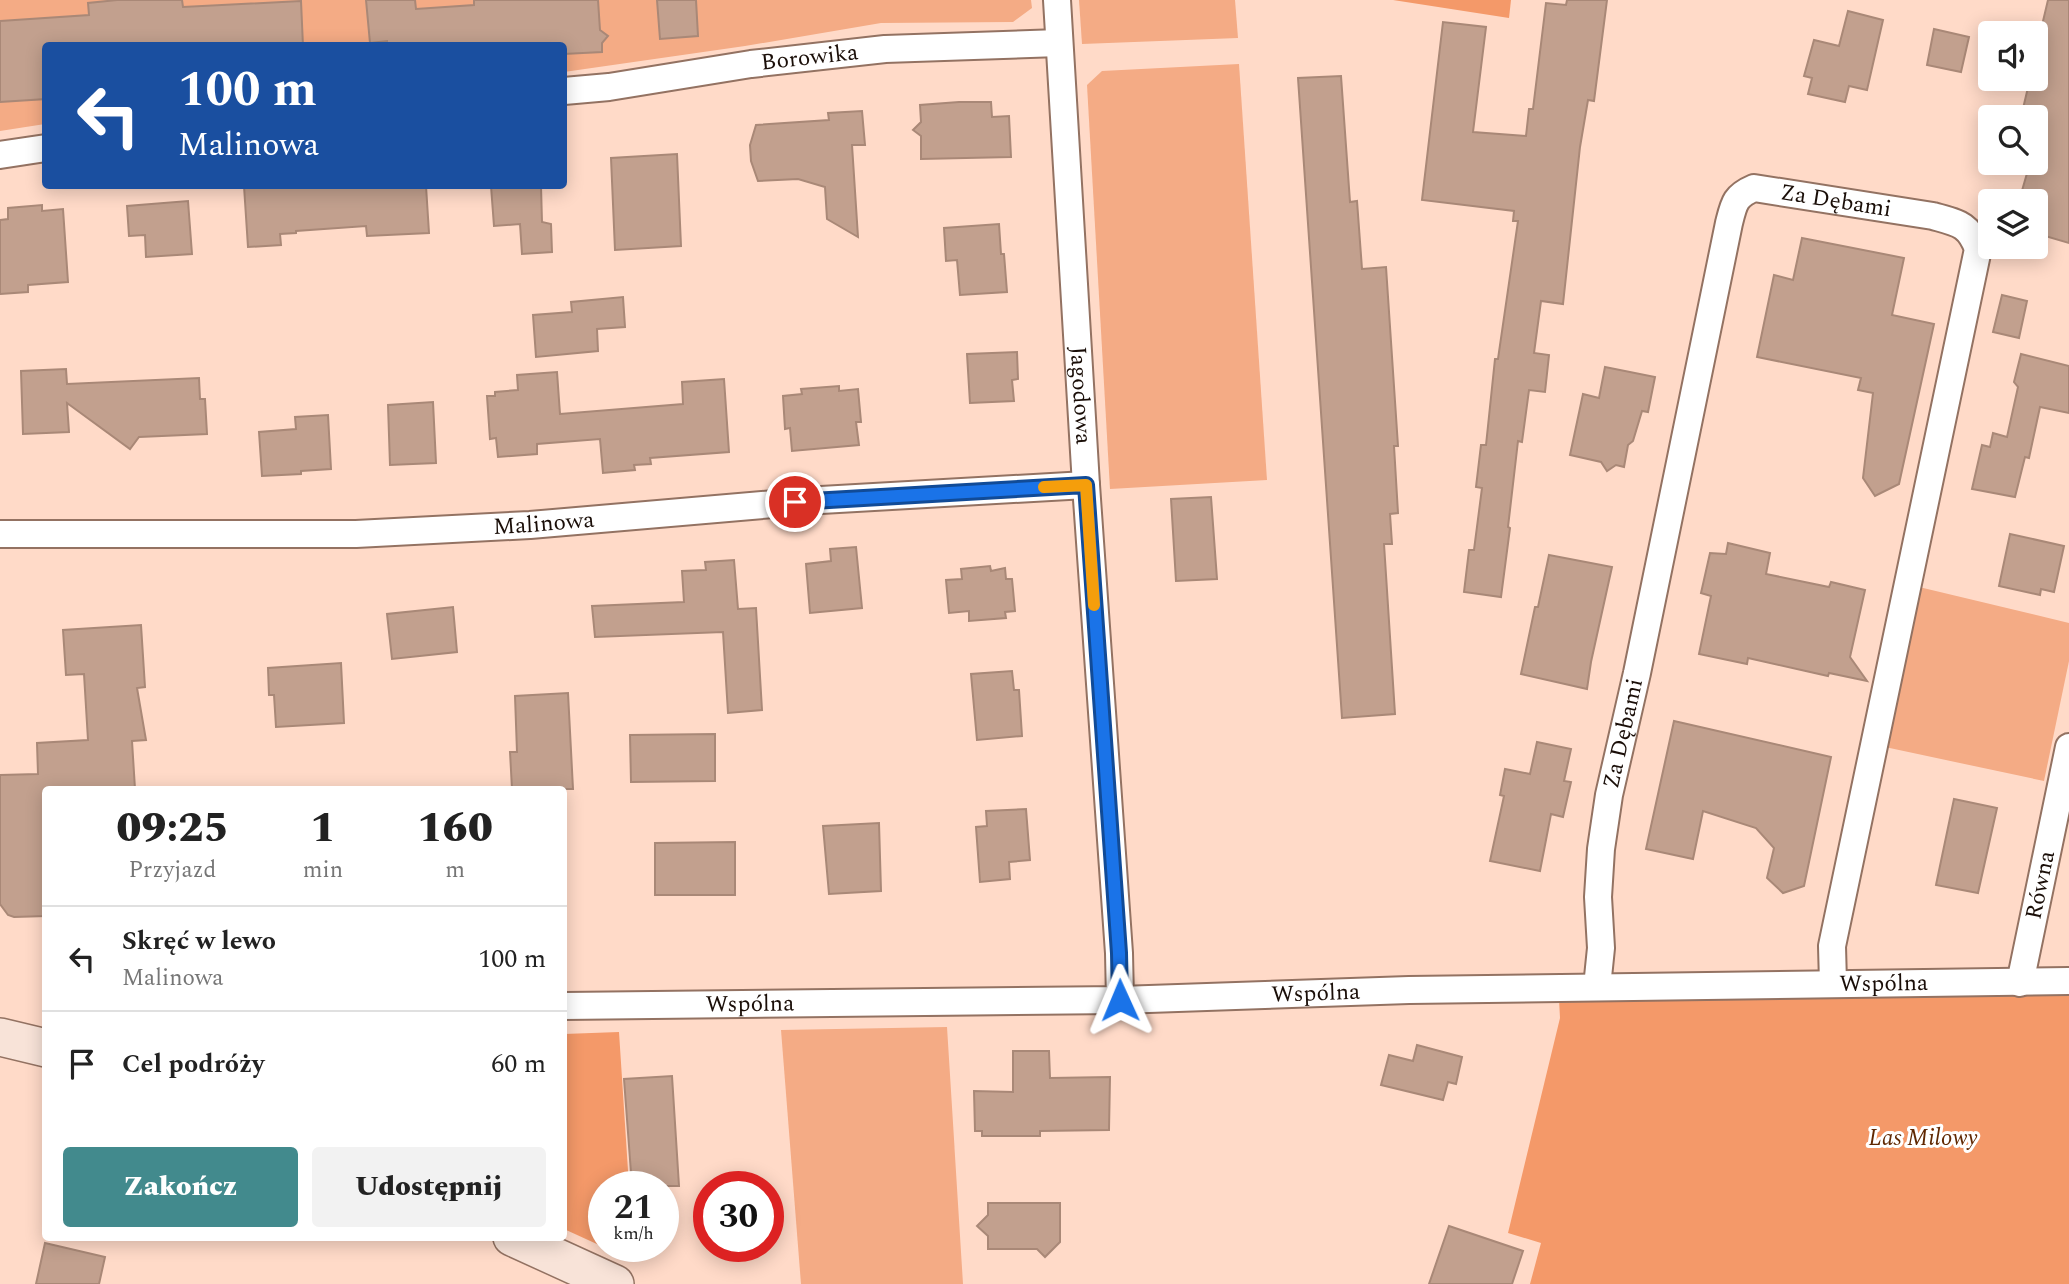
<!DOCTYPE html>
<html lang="pl">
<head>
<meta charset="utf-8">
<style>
	:root { --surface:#fff; --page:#f2f2f2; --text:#222; --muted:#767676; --line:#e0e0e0; --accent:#428a8d }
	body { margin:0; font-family:Spectral,serif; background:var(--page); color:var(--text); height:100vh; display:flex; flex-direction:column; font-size:26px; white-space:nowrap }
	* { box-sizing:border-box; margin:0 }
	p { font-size:23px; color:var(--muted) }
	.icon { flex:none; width:38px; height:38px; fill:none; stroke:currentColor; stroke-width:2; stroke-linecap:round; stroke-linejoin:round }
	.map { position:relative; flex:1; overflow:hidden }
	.panel { position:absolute; left:42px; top:786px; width:525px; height:455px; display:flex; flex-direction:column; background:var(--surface); border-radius:7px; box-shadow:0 4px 18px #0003 }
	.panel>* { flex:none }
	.top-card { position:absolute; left:42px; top:42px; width:525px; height:147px; border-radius:7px; box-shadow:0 4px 18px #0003; background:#1a4fa0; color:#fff; overflow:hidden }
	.tools { position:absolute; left:1978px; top:21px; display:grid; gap:14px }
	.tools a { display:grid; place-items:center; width:70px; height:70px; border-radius:7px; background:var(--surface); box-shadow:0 4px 18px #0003; font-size:35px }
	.speed { position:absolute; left:588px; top:1171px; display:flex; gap:14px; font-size:35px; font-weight:700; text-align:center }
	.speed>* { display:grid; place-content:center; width:91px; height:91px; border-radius:50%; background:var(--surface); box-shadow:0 4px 18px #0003; line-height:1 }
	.speed small { font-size:18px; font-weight:400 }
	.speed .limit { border:10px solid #d22; background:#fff; color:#111 }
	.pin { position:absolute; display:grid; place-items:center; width:60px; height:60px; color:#fff; margin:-30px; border:4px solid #fff; border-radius:50%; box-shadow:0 2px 7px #0007 }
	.me { position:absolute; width:77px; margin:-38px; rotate:359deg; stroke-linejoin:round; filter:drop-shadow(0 0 5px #0008) }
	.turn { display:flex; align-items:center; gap:24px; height:147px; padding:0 21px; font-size:32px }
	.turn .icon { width:91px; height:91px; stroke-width:2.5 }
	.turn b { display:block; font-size:49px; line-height:60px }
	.eta { display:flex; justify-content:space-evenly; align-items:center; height:119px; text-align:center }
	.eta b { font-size:42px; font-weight:800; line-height:49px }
	.button { display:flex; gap:14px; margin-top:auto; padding:14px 21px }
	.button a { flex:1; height:80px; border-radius:7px; background:var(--accent); color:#fff; font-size:28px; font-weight:800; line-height:80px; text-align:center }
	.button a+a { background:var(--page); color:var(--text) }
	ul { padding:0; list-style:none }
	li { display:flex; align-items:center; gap:21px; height:105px; padding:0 21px; border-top:2px solid var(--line) }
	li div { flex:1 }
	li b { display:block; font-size:26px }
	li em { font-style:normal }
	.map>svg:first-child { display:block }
	.green { fill:#f4ab85 }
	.forest { fill:#f49969 }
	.building { fill:#c2a08e; stroke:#a98877; stroke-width:2 }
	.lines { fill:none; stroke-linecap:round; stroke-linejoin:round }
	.street-casing { stroke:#937262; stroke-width:30 }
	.secondary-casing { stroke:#937262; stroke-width:40 }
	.street { stroke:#fff; stroke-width:26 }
	.secondary { stroke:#f8e3d8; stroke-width:37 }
	.route-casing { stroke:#114b97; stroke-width:18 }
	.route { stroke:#1a73e8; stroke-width:12 }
	.slow { stroke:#f59e0b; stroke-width:12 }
	.labels { text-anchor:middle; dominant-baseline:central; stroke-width:6; stroke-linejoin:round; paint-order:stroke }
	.street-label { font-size:23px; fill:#1a0e08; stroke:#fff }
	.park-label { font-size:23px; font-style:italic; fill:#602802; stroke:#fff }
</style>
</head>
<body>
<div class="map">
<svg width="2069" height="1284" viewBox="0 0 2069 1284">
	<rect width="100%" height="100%" fill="#ffdac8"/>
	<!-- green -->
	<g class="green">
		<path d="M0 0H1031L1032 8 1013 22 881 23 745 46 564 72V46H46L45 124 0 131Z"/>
		<path d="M1079 0H1235L1238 38 1082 44Z"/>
		<path d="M1239 64 1267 480 1110 489 1087 85 1102 71Z"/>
		<path d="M1919 587 2069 623V661L2044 781 1885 747Z"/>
		<path d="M947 1027 963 1284H801L781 1030Z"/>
	</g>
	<!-- forest -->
	<g class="forest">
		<path d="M1393 0H1511L1509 18Z"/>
		<path d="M2069 991V1284H1530L1541 1243 1508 1233 1560 1018 1559 999Z"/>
		<path d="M619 1032 629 1186H604V1246H633L634 1261 564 1229V1034Z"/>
	</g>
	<!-- building -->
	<g class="building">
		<path d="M117 0H182L183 7 301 1 303 46H46V99L0 102V21L89 15 88 3Z"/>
		<path d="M366 0H415L416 9 474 5V0H598L600 30 608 36 602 43V52L564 54V46H387V41L370 43Z"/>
		<path d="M657 0H696L698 36 660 39Z"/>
		<path d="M1567 0H1607L1594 101 1588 100 1580 147 1563 304 1541 301 1534 353 1549 355 1545 392 1529 390 1522 442 1518 441 1508 527 1510 528 1501 597 1464 592 1469 550H1474L1482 488 1476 487 1481 445H1486L1495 359H1498L1518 221H1513L1514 211 1422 200 1443 22 1486 27 1473 132 1526 136 1529 109H1533L1546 3 1566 5Z"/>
		<path d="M2048 0H2069V243L2035 233V201H2019L2030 163H2035V146L2044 117H2021L2030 79H2035V55Z"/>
		<path d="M1848 11 1883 20 1867 90 1849 86 1845 102 1808 94 1812 78 1804 76 1814 40 1839 46Z"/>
		<path d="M1934 29 1969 37 1961 72 1927 65Z"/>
		<path d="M1341 76 1350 202 1357 201 1362 269 1386 267 1398 446H1394L1398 513 1390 514 1392 544H1384L1395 714 1342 718 1298 78Z"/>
		<path d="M959 102H991L992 117 1009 116 1011 157 921 159V136L913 130 921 122 920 105Z"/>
		<path d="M862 111 865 145H852L858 237 827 219 825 187 798 179 758 181 751 161 750 145 756 125 829 120 828 113Z"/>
		<path d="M677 154 681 246 615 250 611 158Z"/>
		<path d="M244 186H426L429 233 367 236 366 226 296 231V233L280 234 281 245 248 247Z"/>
		<path d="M491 186H541L542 222 551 224 552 252 522 254 520 224 494 226Z"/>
		<path d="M188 201 192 254 146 257 145 235 129 236 127 206Z"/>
		<path d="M42 205V211L63 209 68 282 28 285V292L0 294V220L8 219V208Z"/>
		<path d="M999 224 1001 254H1004L1007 292 960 295 957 260 946 261 944 228Z"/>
		<path d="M1802 238 1904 258 1892 315 1934 324 1899 484 1875 496 1863 478 1873 393 1858 390 1861 378 1757 357 1774 275 1793 280Z"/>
		<path d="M2002 295 2027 301 2019 338 1993 332Z"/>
		<path d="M623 297 625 327 597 329 598 351 536 357 533 315 572 312 571 302Z"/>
		<path d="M1017 352 1018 379 1012 380 1014 401 970 403 967 354Z"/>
		<path d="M2021 354 2069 366V413L2040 407 2029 458 2025 457 2015 497 1972 489 1982 445 1990 447 1993 433 2007 437 2018 387 2014 382Z"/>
		<path d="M1605 367 1655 377 1648 412 1642 411 1633 441 1628 445 1624 467 1616 465 1607 471 1601 462 1570 455 1583 394 1599 398Z"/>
		<path d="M66 369 67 384 199 378 200 399H205L207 434 139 437 130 449 67 403 69 432 23 434 21 371Z"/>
		<path d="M557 372 560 414 683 404 682 382 724 379 729 452 650 458 651 464 634 465 635 470 603 473 600 439 537 444V454L498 457 496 438 490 439 487 396H495V392L518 390 517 375Z"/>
		<path d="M839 386V391L858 389 861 422H856L859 445 792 451 790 428 785 429 783 396 802 394 801 389Z"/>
		<path d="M433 402 436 463 390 465 388 405Z"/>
		<path d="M328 415 331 469 301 471V474L262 476 259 432 296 429 295 417Z"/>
		<path d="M1211 497 1217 579 1176 581 1171 499Z"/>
		<path d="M2010 534 2064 546 2054 592 2041 589 2040 595 1999 586Z"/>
		<path d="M1728 543 1770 553 1766 574 1829 587 1831 582 1865 590 1850 657 1867 681 1829 673 1828 676 1748 658 1747 664 1699 654 1711 596 1701 593 1710 553 1726 554Z"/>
		<path d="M856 547 862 608 810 613 806 564 831 561 830 549Z"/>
		<path d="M1549 555 1612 567 1591 662 1587 689 1521 674 1535 607H1538Z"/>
		<path d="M734 560 738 609 756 608 762 710 728 713 723 632 595 637 592 606 684 602 682 571 706 570 705 562Z"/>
		<path d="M990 566 991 571 1005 568 1006 579H1012L1015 611 1005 612 1006 618 969 621V611L949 613 946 580 962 579 961 569Z"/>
		<path d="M453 607 457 652 392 659 387 614Z"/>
		<path d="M141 625 145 687 137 688 146 740 132 741 135 789H46V916L14 917 8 915 0 904V775L38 774 37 743 88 740 84 674 66 675 63 630Z"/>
		<path d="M341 663 344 723 276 727 274 695H269L268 668Z"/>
		<path d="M1012 671 1014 690H1019L1022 736 977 740 971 674Z"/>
		<path d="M568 693 573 789H512L510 752H517L515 696Z"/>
		<path d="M1674 721 1831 757 1804 886 1783 893 1767 878 1774 848 1756 828 1703 811 1693 859 1646 849Z"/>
		<path d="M715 734V781L631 782 630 735Z"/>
		<path d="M1537 742 1571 749 1564 781 1571 782 1563 817 1551 814 1540 871 1490 861 1504 796 1500 795 1505 769 1530 774Z"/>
		<path d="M1954 799 1997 808 1978 893 1936 885Z"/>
		<path d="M1026 809 1030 860 1009 862 1010 879 980 882 976 827 987 826 986 811Z"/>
		<path d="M879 823 881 891 829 894 823 826Z"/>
		<path d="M735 842V895H655V843Z"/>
		<path d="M1417 1045 1462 1057 1456 1084 1448 1082 1443 1100 1381 1085 1389 1055 1413 1061Z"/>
		<path d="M1013 1051H1049L1050 1078 1110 1077 1109 1130 1040 1131V1136H982V1131H975L974 1091 1013 1092Z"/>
		<path d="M672 1076 679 1186H632L624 1079Z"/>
		<path d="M988 1203H1060V1242L1045 1257 1037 1249H988V1236L977 1226 988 1215Z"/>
		<path d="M1449 1226 1523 1251 1512 1284H1429Z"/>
		<path d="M45 1243 105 1257 99 1284H36Z"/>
	</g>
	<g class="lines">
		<!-- street casing -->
		<g class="street-casing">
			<g id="street">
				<path id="s1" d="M1057 0 1086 485 1119 953 1120 1000"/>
				<path id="s2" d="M564 91 609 87 751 64 885 49 1059 43"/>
				<path d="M0 155 46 148"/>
				<path id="s3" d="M0 534H356L530 525 821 500 1086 485"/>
				<path id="s4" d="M2020 983 2069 747"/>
				<path id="s5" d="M1597 987 1601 948 1598 897 1601 849 1609 795 1637 673 1729 223C1734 203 1735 196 1754 188L1933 216C1958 223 1969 224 1978 249L1832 946 1833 983"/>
				<path id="s6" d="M564 1006 1120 1000 1409 990 2069 981"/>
			</g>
		</g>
		<!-- secondary casing -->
		<g class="secondary-casing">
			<g id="secondary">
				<path d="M0 1037 46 1048"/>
				<path d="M512 1237 615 1284"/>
			</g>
		</g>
		<!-- street -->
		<use href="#street" class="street"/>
		<!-- secondary -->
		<use href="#secondary" class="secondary"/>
	</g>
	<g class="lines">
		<!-- route casing -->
		<g class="route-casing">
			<path id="route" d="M795 502 1086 485 1119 953 1120 1000"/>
		</g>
		<!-- route -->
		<use href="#route" class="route"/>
		<!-- slow -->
		<path class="slow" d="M1044 487 1086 485 1094 605"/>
	</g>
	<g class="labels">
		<!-- street labels -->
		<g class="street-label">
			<text stroke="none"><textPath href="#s2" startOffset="248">Borowika</textPath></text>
			<text stroke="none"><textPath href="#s5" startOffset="906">Za Dębami</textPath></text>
			<text stroke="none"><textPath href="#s1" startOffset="396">Jagodowa</textPath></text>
			<text stroke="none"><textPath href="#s3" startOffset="544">Malinowa</textPath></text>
			<text stroke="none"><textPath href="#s5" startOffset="256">Za Dębami</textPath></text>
			<text stroke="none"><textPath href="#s4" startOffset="100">Równa</textPath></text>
			<text stroke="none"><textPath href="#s6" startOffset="1320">Wspólna</textPath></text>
			<text stroke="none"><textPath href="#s6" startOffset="752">Wspólna</textPath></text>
			<text stroke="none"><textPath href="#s6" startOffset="186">Wspólna</textPath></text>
		</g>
		<!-- park labels -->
		<g class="park-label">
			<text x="1923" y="1138">Las Milowy</text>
		</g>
	</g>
</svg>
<div class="tools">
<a><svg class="icon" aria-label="sound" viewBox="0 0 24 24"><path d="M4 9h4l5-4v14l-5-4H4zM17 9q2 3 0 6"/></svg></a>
<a><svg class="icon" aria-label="search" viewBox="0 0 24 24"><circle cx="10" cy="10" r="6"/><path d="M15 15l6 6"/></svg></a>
<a><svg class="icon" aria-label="layers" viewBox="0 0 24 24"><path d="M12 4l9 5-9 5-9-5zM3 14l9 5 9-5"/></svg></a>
</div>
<div class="speed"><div>21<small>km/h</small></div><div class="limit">30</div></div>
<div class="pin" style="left:795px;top:502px;background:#d93025"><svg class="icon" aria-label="arrive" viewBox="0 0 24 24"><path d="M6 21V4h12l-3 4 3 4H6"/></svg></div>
<svg class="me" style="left:1120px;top:1000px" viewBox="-20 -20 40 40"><path d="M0-17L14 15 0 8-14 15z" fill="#1a73e8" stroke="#fff" stroke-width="4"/></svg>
<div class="top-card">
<div class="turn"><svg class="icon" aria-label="left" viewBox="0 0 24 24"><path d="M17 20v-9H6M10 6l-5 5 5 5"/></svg><div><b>100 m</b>Malinowa</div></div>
</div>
<section class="panel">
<div class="eta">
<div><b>09:25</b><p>Przyjazd</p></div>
<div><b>1</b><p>min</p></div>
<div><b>160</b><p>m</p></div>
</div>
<ul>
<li><svg class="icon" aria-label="left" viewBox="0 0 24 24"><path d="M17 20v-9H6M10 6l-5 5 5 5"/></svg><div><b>Skręć w lewo</b><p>Malinowa</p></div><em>100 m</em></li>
<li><svg class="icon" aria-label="arrive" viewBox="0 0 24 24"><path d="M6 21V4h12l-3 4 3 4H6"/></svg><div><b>Cel podróży</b></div><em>60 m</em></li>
</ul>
<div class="button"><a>Zakończ</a><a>Udostępnij</a></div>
</section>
</div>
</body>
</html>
